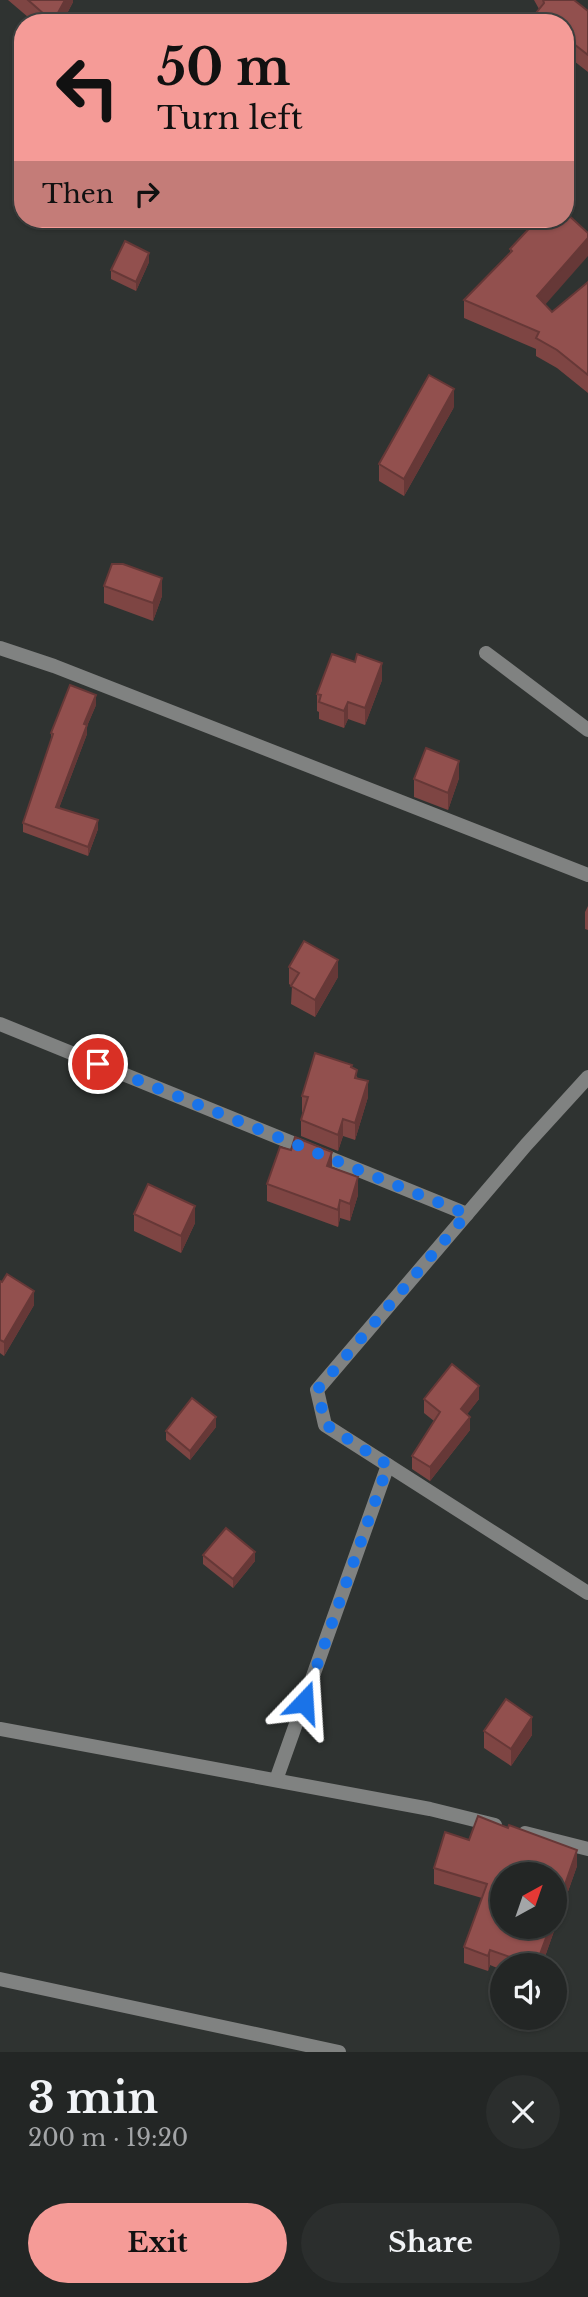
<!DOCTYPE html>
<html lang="en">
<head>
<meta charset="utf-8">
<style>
	:root { --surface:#232625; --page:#2b2e2d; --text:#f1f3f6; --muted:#a3a5a7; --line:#404342; --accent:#f59b97 }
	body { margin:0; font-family:"Libre Baskerville",serif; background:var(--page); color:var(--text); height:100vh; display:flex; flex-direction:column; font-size:26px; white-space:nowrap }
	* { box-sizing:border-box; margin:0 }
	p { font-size:23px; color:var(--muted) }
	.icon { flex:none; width:38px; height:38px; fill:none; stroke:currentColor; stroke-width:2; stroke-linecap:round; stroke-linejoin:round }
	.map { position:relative; height:2052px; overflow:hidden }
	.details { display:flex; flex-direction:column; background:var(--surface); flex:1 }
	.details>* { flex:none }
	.banner { position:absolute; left:14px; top:14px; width:560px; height:214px; border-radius:28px; box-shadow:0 2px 5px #0004,0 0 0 2px var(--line); background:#f59b97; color:#111; overflow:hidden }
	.needle { width:46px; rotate:40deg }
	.buttons { position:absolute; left:490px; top:1862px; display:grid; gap:14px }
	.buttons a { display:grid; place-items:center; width:77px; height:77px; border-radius:50%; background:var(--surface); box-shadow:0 2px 5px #0004,0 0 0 2px var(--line); font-size:35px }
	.pin { position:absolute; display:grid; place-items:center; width:60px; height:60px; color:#fff; margin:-30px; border:4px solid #fff; border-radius:50%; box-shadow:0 2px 7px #0007 }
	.me { position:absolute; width:77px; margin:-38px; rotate:20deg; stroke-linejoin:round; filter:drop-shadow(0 0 5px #0008) }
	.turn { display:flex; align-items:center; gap:24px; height:147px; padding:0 28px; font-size:32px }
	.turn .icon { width:91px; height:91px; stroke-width:2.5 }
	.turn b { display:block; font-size:49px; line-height:60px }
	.then { display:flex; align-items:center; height:66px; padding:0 28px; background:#0003; gap:14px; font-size:26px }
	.round { display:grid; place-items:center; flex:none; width:74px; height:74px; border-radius:37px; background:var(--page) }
	.overview { display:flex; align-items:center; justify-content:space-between; height:119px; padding:0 28px }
	h1 { font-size:42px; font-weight:800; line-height:52px }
	.button { display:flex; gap:14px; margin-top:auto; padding:14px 28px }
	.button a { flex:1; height:80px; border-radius:42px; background:var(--accent); color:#111; font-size:28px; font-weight:800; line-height:80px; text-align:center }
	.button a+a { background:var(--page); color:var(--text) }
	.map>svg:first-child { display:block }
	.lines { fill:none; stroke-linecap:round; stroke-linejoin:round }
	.lane { stroke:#808281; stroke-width:14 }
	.street { stroke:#808281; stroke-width:14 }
	.wall { fill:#7e4543 }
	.shaded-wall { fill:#663837 }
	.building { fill:#92504e; stroke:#663837; stroke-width:2 }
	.route { stroke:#1a73e8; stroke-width:12; stroke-dasharray:0 21.6 }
</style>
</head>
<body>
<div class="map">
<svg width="588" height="2052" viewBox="0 0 588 2052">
	<rect width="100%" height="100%" fill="#2f3331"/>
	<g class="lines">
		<!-- lane -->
		<g class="lane">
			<path d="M0 648 54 666 588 875"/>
			<path d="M0 1024 467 1214"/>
		</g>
		<!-- street -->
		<g class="street">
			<path d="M486 653 588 730"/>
			<path d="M588 1077 526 1145 317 1390 325 1425 588 1593"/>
			<path d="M0 1729 430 1809 495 1825"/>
			<path d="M276 1780 388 1465"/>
			<path d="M525 1833 588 1849"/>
			<path d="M0 1979 339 2052"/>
		</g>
	</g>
	<!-- wall -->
	<g class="wall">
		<path d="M8 0H73V2L62 23H35Z"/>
		<path d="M534 0H574L588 11V72L565 54V23H536V13L539 9Z"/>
		<path d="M510 249 545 305 552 312 588 282V393L557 368 536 356V349L464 318V300L510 253Z"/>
		<path d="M149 262 136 291 111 279V270Z"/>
		<path d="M454 407 404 496 379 481V464Z"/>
		<path d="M104 586 162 596 153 621 104 603Z"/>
		<path d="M382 680 365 725 348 719 344 728 319 719V712L317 711V694Z"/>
		<path d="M96 705 87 726V734L59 808 98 829 88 856 23 832V823L51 742V733Z"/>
		<path d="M459 778 448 810 414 797V779Z"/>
		<path d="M588 906V930L585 929V912Z"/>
		<path d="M289 967 338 977 315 1017 291 1004 292 986 289 984Z"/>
		<path d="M352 1068 368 1097 355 1140 343 1136 338 1151 301 1136V1120L303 1113 302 1112V1096Z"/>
		<path d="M332 1168 358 1195 350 1221 340 1218 338 1227 267 1201V1184Z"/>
		<path d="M134 1214 195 1223 181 1253 134 1231Z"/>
		<path d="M0 1281 34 1305 4 1356 0 1353Z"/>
		<path d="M424 1399H479L467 1414 470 1430 430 1481 412 1469V1456L434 1421 424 1413Z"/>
		<path d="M216 1427 190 1460 166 1440V1431Z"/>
		<path d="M203 1555 255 1561 233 1588 203 1564Z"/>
		<path d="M484 1731 532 1735 511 1766 484 1748Z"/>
		<path d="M469 1840 577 1866 542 1965H502V1970L490 1965 488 1971 464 1963V1947L482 1898 434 1884V1868Z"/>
	</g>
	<!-- shaded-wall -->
	<g class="shaded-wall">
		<path d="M65 0H73V2L62 23H53Z"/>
		<path d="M588 238V256L537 314V296Z"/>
		<path d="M149 253V262L136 291V282Z"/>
		<path d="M454 389V407L404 496V479Z"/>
		<path d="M162 578V596L153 621V603Z"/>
		<path d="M382 663V680L365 725V708Z"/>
		<path d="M96 695V705L87 726V734L56 816V807L84 724Z"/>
		<path d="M348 702V719L344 728V711Z"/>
		<path d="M459 761V778L448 810V793Z"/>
		<path d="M98 820V829L88 856V847Z"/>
		<path d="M338 960V977L315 1017V1000Z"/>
		<path d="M368 1081V1097L355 1140V1123Z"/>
		<path d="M343 1119V1136L338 1151V1135Z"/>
		<path d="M332 1152V1169L327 1166Z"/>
		<path d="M358 1177V1195L350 1221V1204Z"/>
		<path d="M340 1200V1218L338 1227V1210Z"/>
		<path d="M195 1206V1223L181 1253V1236Z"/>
		<path d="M34 1291V1305L4 1356V1342Z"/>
		<path d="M479 1386V1399L461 1422V1409Z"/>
		<path d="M216 1417V1427L190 1460V1451Z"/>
		<path d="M470 1417V1430L430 1481V1467Z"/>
		<path d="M255 1552V1561L233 1588V1579Z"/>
		<path d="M532 1717V1735L511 1766V1749Z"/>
		<path d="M577 1850V1866L542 1965H536L550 1927H555V1913Z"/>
		<path d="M490 1950V1965L488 1971V1956Z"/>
	</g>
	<!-- building -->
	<g class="building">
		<path d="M28 0H65L53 22Z"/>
		<path d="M543 0H574L588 11V55L565 37V23H548L536 13 544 3Z"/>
		<path d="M565 212 588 233V238L537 296 552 312 588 282V375L557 350 536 338 539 332 464 300 512 251 510 249 538 219H565Z"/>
		<path d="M125 241 149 253 136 282 111 270Z"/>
		<path d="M429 375 454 389 404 479 379 464Z"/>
		<path d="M112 564H123L162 578 153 603 104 586Z"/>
		<path d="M332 654 355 662 357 654 382 663 365 708 348 702 344 711 319 702 321 695 317 694Z"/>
		<path d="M70 685 96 695 84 724 87 725 56 807 98 820 88 847 23 823 53 734 51 733Z"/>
		<path d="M426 748 459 761 448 793 414 779Z"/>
		<path d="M304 941 338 960 315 1000 291 986 299 973 289 967Z"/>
		<path d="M315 1053 352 1065 351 1067 357 1070 355 1078 368 1081 355 1123 343 1119 338 1135 301 1120 308 1097 302 1096Z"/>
		<path d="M295 1137 332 1152 327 1166 358 1177 350 1204 340 1200 338 1210 267 1184 280 1147 291 1150Z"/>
		<path d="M148 1184 195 1206 181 1236 134 1214Z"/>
		<path d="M7 1274 34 1291 4 1342 0 1340V1281L2 1282Z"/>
		<path d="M452 1364 479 1386 461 1409 470 1417 430 1467 412 1456 440 1412 424 1399Z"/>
		<path d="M192 1398 216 1417 190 1451 166 1431Z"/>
		<path d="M226 1528 255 1552 233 1579 203 1555Z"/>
		<path d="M506 1699 532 1717 511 1749 484 1731Z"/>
		<path d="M478 1816 508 1828 509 1825 577 1850 555 1913V1874H502V1927H550L536 1965H533L490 1950 488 1956 464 1947 487 1884 434 1868 445 1832 469 1840Z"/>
	</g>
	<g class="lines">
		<!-- route -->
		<path class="route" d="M98 1064 467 1214 317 1390 326 1425 388 1465 304 1702"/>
	</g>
</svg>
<div class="buttons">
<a><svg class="needle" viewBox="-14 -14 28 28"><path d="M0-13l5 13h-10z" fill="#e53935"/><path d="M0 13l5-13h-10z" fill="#a3a5a7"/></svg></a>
<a><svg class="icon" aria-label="sound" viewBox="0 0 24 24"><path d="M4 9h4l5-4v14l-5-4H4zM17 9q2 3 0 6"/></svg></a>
</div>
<div class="pin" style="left:98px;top:1064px;background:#d93025"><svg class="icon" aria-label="arrive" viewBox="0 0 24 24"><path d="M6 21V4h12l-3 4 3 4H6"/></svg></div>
<svg class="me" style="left:304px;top:1702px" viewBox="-20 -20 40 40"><path d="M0-17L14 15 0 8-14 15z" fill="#1a73e8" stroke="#fff" stroke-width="4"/></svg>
<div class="banner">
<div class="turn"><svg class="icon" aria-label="left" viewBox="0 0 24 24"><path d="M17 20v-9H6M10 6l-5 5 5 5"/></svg><div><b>50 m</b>Turn left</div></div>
<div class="then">Then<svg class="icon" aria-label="right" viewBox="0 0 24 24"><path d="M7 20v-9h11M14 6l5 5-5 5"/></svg></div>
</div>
</div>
<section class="details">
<div class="overview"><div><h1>3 min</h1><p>200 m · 19:20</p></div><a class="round"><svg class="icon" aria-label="close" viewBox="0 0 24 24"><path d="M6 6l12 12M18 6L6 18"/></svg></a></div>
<div class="button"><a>Exit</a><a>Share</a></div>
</section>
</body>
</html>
